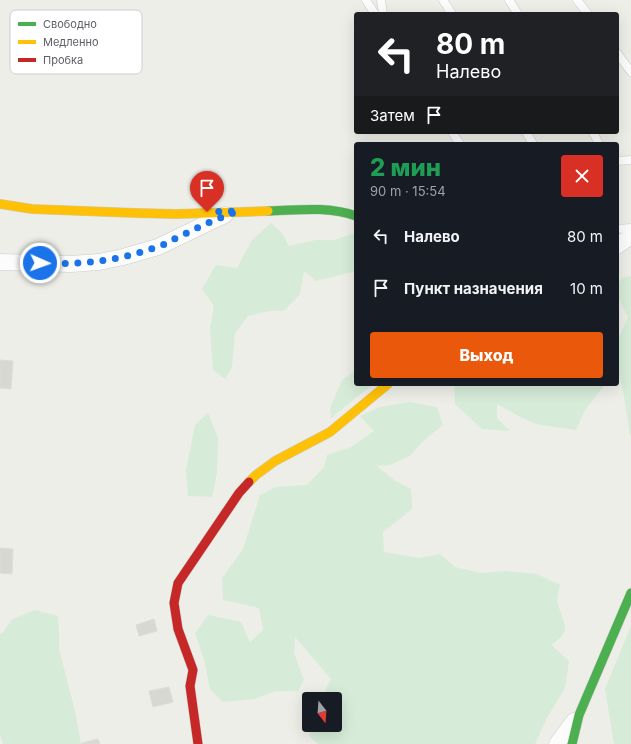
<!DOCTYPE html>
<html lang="ru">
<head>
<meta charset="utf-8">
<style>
	:root { --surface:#171b24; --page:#20242c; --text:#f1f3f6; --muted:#9ea1a6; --accent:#ea580c }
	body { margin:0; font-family:Inter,sans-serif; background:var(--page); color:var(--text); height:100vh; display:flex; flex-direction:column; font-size:15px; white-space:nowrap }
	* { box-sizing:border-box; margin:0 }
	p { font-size:13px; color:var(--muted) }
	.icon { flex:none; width:22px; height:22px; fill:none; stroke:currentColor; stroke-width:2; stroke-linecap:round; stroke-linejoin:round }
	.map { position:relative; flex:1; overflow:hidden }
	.details { position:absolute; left:354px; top:142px; width:265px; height:244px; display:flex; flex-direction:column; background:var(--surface); border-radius:4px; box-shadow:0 4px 16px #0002 }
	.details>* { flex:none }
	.guide { position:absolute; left:354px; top:12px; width:265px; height:122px; border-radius:4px; box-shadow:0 4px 16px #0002; background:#202124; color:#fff; overflow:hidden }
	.needle { width:26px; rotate:163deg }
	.tools { position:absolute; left:302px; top:692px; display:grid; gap:8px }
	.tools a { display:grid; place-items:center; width:40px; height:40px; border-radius:4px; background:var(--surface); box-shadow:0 4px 16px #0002; font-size:20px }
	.pin { position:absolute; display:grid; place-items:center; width:34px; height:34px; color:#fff; margin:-41px -17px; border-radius:50% 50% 50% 0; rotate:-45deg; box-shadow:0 0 4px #0007 }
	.pin .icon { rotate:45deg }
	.me { position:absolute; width:44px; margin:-22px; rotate:92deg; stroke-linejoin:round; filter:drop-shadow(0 0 3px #0008) }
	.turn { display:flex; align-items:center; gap:14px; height:84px; padding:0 16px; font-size:18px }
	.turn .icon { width:52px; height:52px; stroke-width:2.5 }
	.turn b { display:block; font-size:28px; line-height:34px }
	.then { display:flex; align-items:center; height:38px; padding:0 16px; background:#0003; gap:8px; font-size:15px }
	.round { display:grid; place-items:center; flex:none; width:42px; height:42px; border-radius:4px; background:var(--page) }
	.head { display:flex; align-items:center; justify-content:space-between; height:68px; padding:0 16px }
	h1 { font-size:24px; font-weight:800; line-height:30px; color:#1e9e55 }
	.cta { display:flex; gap:8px; margin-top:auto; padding:8px 16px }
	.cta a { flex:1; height:46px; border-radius:4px; background:var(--accent); color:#fff; font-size:16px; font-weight:800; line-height:46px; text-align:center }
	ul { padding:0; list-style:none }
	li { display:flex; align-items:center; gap:12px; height:52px; padding:0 16px }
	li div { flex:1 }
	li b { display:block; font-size:15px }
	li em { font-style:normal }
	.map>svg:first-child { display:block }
	.green { fill:#d6ebd8 }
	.building { fill:#d7d7d3; stroke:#ddddd8 }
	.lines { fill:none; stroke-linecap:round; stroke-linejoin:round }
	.lane-casing { stroke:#cbccca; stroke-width:9 }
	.street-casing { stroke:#cbccca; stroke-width:17 }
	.fast-casing { stroke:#cacbca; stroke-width:10 }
	.slow-casing { stroke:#cacbca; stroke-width:10 }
	.jam-casing { stroke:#cacbca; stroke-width:10 }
	.lane { stroke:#fcfcfc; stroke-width:8 }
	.street { stroke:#fcfcfc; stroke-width:16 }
	.fast { stroke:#4caf50; stroke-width:9 }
	.slow { stroke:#ffc107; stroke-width:9 }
	.jam { stroke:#c62828; stroke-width:9 }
	.route { stroke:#1a73e8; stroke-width:7; stroke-dasharray:0 12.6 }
	.key { fill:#fff; stroke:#cecfd1; stroke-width:1 }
	.key-label { font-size:11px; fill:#5d6067 }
</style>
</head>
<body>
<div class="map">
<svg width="631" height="744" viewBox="0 0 631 744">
	<rect width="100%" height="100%" fill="#eeeee8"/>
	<!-- green -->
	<g class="green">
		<path d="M271 223 282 233 289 246 316 240H335L354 233 356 236V266L353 272 316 281 304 271 300 294 284 311H269L248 316 235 333 232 367 225 379 213 370 210 328 214 306 202 289 216 265 237 268 252 240Z"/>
		<path d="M631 276V435H630L624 396 617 366V342L628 317C621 302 613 294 621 278Z"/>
		<path d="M356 370V384H373L331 418 330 408 342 380Z"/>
		<path d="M457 384H604L605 385 585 410 576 430 536 424 520 417 497 404V418L510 431 482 429 455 404 454 386Z"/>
		<path d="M410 402 437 407 443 425 423 441 410 456 390 465 377 466 394 480 411 489 412 509 383 532 384 552 419 558 440 554 455 567 481 573 506 571 537 574 560 585C559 590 556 598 558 604 563 625 574 629 551 645L569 661 565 688 547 718 535 744H318L309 736 312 725H335V699H321L331 679 295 637 294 653 304 680 298 691H276L254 699 223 702 210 689 204 660 195 633 208 615 241 622 250 642 263 630 259 608 223 600 222 578 243 549 260 495 276 487 307 485 324 467 327 455 351 447 374 431 360 416 380 407Z"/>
		<path d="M208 413 218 438 217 473 212 497 188 496 186 470 195 425Z"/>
		<path d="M35 610 58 616 59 632V649L75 711 81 744H3L0 735V633L2 634 12 619Z"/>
		<path d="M631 626V744H614L605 689Z"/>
	</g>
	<!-- building -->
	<g class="building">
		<path d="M0 360 13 361 11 389 0 388Z"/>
		<path d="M0 548 13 549 12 574 0 573Z"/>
		<path d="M154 619 157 631 139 636 136 625Z"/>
		<path d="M169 687 173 702 153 707 149 691Z"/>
		<path d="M98 739 100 744H82V743Z"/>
	</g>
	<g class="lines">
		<!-- lane casing -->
		<g class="lane-casing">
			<g id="lane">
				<path d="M366 0 375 14"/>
				<path d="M381 0 383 14"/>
				<path d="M443 0 452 14"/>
				<path d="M509 0 518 14"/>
				<path d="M577 0 588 14"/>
				<path d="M617 53 631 72"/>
				<path d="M452 132 460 144"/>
				<path d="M526 132 533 144"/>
				<path d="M593 132 599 144"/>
				<path d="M617 161 631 160"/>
				<path d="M617 229 631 228"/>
			</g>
		</g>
		<!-- street casing -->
		<g class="street-casing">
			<g id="street">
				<path d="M617 246 631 236"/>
				<path d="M0 262 71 264 99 262 123 257 158 247 214 220 225 215"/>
				<path d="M557 744 574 721"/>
			</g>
		</g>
		<!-- fast casing -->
		<g class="fast-casing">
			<g id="fast">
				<path d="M268 211C298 210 328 206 356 216"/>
				<path d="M572 744 579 715 631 593"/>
			</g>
		</g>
		<!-- slow casing -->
		<g class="slow-casing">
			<g id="slow">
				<path d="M0 204 32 209 136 213 176 214 268 211"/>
				<path d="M249 482 256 475 275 461 330 432 388 384"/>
			</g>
		</g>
		<!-- jam casing -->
		<g class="jam-casing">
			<path id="jam" d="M198 744 190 686 193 670 178 629 174 603 178 583 239 493 249 482"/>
		</g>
		<!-- lane -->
		<use href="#lane" class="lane"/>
		<!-- street -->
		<use href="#street" class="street"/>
		<!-- fast -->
		<use href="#fast" class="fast"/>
		<!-- slow -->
		<use href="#slow" class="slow"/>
		<!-- jam -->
		<use href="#jam" class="jam"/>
	</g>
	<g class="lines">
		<!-- route -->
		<path class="route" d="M40 263C81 265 118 261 157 247 167 244 175 238 185 234 202 225 220 218 238 211L207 212"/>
	</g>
	<!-- legend -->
	<rect x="10" y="10" width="132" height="64" rx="6" class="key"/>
	<rect x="18" y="22" width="18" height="4" fill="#4caf50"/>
	<rect x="18" y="40" width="18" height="4" fill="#ffc107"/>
	<rect x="18" y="58" width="18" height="4" fill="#c62828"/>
	<g class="key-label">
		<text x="43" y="28">Свободно</text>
		<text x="43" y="46">Медленно</text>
		<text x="43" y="64">Пробка</text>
	</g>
</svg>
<div class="tools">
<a><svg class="needle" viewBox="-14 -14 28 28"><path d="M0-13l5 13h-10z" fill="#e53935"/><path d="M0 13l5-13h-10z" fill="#9ea1a6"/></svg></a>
</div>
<div class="pin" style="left:207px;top:212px;background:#d93025"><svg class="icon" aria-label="arrive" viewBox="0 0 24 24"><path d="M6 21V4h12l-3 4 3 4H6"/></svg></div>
<svg class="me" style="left:40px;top:263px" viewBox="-20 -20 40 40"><circle r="17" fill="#1a73e8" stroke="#fff" stroke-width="3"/><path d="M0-11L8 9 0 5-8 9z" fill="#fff"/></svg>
<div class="guide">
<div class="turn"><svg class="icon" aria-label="left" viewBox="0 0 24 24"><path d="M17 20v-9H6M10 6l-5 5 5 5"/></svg><div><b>80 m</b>Налево</div></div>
<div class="then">Затем<svg class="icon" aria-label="arrive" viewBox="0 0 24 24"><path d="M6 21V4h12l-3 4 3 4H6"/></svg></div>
</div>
<section class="details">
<div class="head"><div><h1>2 мин</h1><p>90 m · 15:54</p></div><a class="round" style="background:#d93025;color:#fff"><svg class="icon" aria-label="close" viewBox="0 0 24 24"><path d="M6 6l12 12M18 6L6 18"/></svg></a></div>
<ul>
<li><svg class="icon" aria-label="left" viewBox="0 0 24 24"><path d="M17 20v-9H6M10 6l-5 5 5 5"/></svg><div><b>Налево</b></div><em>80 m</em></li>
<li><svg class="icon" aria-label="arrive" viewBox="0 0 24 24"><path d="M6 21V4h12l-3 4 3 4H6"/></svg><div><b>Пункт назначения</b></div><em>10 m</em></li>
</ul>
<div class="cta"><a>Выход</a></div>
</section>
</div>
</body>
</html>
